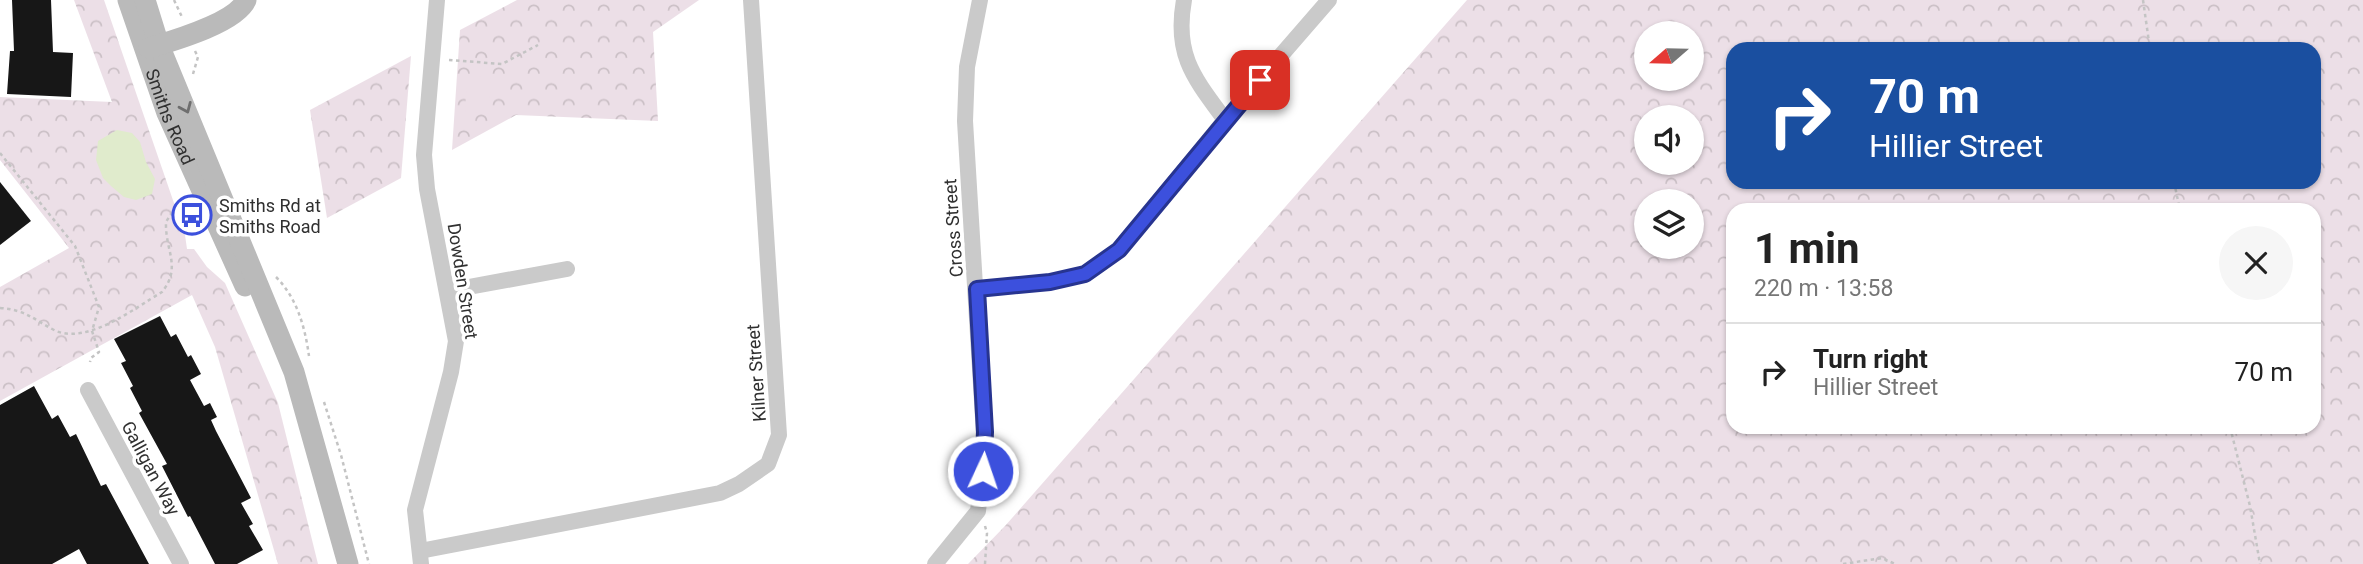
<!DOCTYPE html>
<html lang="en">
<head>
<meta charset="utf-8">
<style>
	:root { --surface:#fff; --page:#f6f6f6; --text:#222; --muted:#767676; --line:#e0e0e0 }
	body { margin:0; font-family:Roboto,sans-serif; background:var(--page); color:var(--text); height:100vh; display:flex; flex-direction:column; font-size:26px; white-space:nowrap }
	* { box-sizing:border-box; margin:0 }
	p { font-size:23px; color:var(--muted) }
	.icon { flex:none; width:38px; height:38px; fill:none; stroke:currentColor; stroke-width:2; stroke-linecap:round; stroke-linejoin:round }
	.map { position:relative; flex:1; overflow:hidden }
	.sheet { position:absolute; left:1726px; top:203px; width:595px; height:231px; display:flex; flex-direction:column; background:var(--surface); border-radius:21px; box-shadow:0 2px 5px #0004 }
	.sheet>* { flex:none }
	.hud { position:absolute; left:1726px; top:42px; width:595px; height:147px; border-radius:21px; box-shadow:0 2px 5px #0004; background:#1a4fa0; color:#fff; overflow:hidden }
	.needle { width:46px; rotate:250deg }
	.controls { position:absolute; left:1634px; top:21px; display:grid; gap:14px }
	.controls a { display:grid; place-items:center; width:70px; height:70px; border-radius:50%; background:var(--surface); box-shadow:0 2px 5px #0004; font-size:35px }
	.pin { position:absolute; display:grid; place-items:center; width:60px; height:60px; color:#fff; margin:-30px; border-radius:14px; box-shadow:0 4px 10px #0006 }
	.me { position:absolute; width:77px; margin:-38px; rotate:3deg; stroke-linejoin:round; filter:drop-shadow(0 0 5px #0008) }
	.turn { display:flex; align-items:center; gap:24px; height:147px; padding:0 28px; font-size:32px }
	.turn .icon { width:91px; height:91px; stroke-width:2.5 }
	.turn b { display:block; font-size:49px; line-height:60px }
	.round { display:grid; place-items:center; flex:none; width:74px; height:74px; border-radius:37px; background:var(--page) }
	.headline { display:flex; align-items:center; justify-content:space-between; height:119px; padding:0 28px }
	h1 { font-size:42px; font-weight:700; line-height:52px }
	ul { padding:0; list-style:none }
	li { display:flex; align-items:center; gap:21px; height:98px; padding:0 28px; border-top:2px solid var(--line) }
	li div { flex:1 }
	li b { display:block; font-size:26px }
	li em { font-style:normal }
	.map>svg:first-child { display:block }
	.forest { fill:url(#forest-crowns); fill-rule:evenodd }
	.garden { fill:#ecdfe7 }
	.water { fill:#e0ebcc }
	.building { fill:#171717 }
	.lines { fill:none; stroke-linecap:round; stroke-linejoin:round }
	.path { stroke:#c4c4c4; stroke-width:2.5; stroke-dasharray:3.5 3.5; stroke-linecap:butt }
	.street { stroke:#cacaca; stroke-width:16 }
	.secondary { stroke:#bababa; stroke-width:21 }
	.oneway { stroke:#6e6e6e }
	.route-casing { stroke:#273490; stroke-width:18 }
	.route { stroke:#3c50dd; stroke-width:12 }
	.labels { text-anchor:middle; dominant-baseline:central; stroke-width:7; stroke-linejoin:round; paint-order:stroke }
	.street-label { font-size:18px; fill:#303030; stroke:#fff }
	.poi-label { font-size:18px; fill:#303030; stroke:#fff; text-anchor:start }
</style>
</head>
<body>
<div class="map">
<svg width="2363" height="564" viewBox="0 0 2363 564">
	<defs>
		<pattern id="forest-crowns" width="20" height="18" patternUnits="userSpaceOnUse" patternTransform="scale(1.75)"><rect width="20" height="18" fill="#ecdfe7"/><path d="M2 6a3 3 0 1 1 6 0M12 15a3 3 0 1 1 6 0" fill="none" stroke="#cbc0c6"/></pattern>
	</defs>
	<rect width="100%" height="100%" fill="#fff"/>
	<!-- forest -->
	<g class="forest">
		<path d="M74 0H104L185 235 187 249H194L207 267 225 283 278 403 318 564H278L215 347 192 295 0 401V287L69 248 0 160V97L112 102Z"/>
		<path d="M517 0H699L653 32 658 121 516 115 452 150 460 30Z"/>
		<path d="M1467 0H2363V564H968L1005 526ZM1692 33V79H1647V33ZM1732 49H2314V182H1732ZM1647 117H1692V163H1647ZM1692 201V247H1647V201ZM1732 210H2314V427H1732Z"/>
		<path d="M411 56 401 178 327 218 310 110Z"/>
	</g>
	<!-- garden -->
	<path class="garden" d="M467 75 491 77 489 114 465 112Z"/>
	<!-- water -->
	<path class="water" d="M117 130 132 133 140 142 146 162 155 179 152 194 136 200 124 197 111 186 103 178 96 160 98 141Z"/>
	<!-- building -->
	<g class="building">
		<path d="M12 0H51L53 52 73 53 71 97 7 94 10 51H14Z"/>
		<path d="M0 182 31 221 0 245Z"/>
		<path d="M160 316 171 337 176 334 188 357 191 355 201 374 190 380 204 406 210 403 217 417 211 420 216 431 251 498 241 503 253 524 249 526 263 550 237 564H215L190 516 188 517 162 466 167 464 139 413 142 411 130 388 133 386 121 363 126 361 114 339Z"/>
		<path d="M34 386 52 419 58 415 70 437 76 434 101 486 106 484 149 564H87L79 549 52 564H0V405Z"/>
	</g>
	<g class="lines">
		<!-- path -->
		<g class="path">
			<path d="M174 0 182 17"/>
			<path d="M2143 0 2150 49"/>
			<path d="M449 60 502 64 538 45"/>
			<path d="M193 74 198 57 195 51"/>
			<path d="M0 153 75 246 99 307 92 331 99 352 91 358 90 362"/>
			<path d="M2174 182 2180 210"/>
			<path d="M276 277C297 298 305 327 309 356"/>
			<path d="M0 308C26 310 33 319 54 330 86 346 135 308 162 292 182 267 165 251 166 222L171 214 184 207"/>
			<path d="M324 402 341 455 369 564"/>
			<path d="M2230 427 2250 506 2260 564"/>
			<path d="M985 526 987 533 985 564"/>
			<path d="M1843 564 1882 558 1895 564"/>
		</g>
		<!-- street -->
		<g class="street">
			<path d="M1184 0C1174 55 1194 78 1225 120"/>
			<path d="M977 289 1050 282 1085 274 1119 250 1225 120 1329 0"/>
			<path d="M447 291 567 269"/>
			<path d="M88 390 181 564"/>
			<path d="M420 551 720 493 739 484 768 464 779 435 751 0"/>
			<path d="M421 564 415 510 451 372 456 341 427 189 424 155 437 0"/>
			<path d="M935 564 978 511 985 451 965 121 967 67 980 0"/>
		</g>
		<!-- secondary -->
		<g class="secondary">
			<path id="s1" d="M128 0 167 113 245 286"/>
			<path d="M145 0 159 45 294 372 348 564"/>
			<path d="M149 48C172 41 236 23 246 0"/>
		</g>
	</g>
	<!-- one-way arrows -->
	<defs><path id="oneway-chevron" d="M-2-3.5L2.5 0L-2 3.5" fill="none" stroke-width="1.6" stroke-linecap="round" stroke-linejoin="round" transform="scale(1.75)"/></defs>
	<use class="oneway" href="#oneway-chevron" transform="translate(186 108) rotate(67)"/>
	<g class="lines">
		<!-- route casing -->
		<g class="route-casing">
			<path id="route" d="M983 471 985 432 977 289 1050 282 1085 274 1119 250 1260 80"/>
		</g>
		<!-- route -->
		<use href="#route" class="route"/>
	</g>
	<!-- icons -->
	<defs>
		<g id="bus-ring" transform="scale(2.0125)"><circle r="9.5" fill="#fff" stroke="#3c50dd" stroke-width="1.5"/><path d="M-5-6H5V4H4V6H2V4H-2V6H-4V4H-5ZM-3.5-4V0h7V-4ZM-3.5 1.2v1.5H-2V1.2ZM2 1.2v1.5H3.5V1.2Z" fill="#3c50dd"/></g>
	</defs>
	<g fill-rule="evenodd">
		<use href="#bus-ring" x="192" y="215"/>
	</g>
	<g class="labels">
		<!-- street labels -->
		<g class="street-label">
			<text stroke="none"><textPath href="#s1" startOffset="124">Smiths Road</textPath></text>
			<text transform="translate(953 228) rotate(-94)">Cross Street</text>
			<text transform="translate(463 281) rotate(81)">Dowden Street</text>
			<text transform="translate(756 373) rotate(-94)">Kilner Street</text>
			<text transform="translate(151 468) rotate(62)">Galligan Way</text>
		</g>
		<!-- poi labels -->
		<g class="poi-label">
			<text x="219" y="205">Smiths Rd at<tspan x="219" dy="21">Smiths Road</tspan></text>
		</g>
	</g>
</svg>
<div class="controls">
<a><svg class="needle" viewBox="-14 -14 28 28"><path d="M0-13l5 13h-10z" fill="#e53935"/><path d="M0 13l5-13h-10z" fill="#767676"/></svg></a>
<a><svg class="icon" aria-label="sound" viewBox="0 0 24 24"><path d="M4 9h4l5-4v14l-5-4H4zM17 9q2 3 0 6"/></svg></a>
<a><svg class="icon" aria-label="layers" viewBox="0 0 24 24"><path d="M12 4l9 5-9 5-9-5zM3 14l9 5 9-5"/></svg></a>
</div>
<div class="pin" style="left:1260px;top:80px;background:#d93025"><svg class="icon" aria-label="arrive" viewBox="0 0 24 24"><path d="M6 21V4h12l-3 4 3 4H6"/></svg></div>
<svg class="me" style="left:983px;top:471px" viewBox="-20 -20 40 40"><circle r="17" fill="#3c50dd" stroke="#fff" stroke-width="3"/><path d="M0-11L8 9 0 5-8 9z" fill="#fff"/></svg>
<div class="hud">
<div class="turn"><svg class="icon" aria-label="right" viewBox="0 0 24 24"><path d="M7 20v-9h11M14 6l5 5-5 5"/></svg><div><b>70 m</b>Hillier Street</div></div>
</div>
<section class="sheet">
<div class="headline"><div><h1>1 min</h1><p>220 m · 13:58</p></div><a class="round"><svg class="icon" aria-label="close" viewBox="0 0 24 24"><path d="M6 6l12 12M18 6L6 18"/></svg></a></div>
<ul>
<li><svg class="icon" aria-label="right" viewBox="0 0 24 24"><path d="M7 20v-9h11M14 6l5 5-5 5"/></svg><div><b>Turn right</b><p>Hillier Street</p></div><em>70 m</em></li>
</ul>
</section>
</div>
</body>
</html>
